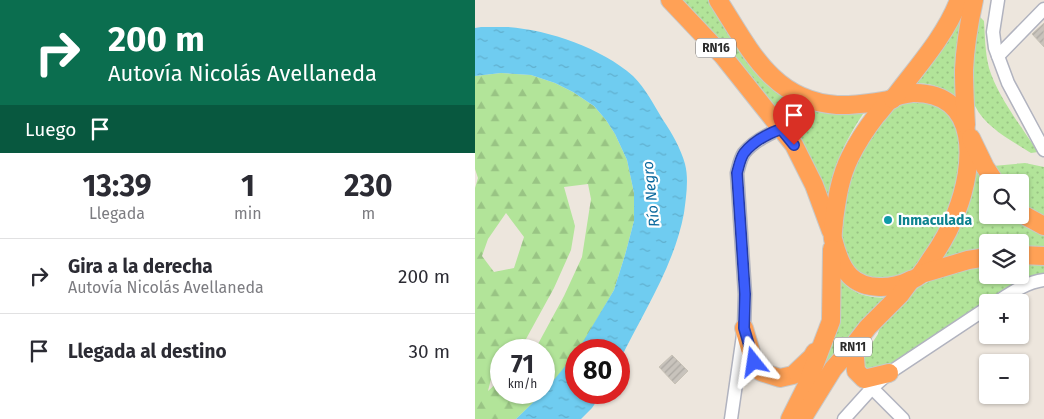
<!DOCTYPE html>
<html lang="es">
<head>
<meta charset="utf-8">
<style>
	:root { --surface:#fff; --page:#f7f7f7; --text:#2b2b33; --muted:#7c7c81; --line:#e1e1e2 }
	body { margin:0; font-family:"Fira Sans",sans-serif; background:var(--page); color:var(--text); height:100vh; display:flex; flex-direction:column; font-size:19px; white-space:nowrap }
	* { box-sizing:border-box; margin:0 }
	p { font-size:16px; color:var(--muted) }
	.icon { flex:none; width:28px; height:28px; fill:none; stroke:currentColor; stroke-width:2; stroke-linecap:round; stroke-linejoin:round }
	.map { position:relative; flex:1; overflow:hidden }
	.details { display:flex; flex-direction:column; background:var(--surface); width:475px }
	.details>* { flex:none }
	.top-card { background:#0b6e4f; color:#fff; overflow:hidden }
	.controls { position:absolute; left:504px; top:174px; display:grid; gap:10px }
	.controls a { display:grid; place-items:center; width:50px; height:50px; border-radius:5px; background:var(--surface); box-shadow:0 1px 4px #0004; font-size:25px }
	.speed { position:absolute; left:15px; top:339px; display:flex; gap:10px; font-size:25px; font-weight:700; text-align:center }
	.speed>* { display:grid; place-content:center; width:65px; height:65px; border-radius:50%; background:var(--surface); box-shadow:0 1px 4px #0004; line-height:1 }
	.speed small { font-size:12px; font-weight:400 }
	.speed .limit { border:8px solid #d22; background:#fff; color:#111 }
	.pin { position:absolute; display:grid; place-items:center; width:42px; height:42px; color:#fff; margin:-51px -21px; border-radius:50% 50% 50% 0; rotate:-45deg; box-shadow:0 0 5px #0007 }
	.pin .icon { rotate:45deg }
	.me { position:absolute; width:55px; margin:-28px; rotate:345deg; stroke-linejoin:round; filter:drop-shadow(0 0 4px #0008) }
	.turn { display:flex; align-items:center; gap:18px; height:105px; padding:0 25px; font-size:22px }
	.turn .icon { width:65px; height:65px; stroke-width:2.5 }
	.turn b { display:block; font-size:35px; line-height:42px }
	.then { display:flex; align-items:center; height:48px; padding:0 25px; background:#0003; gap:10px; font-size:19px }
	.eta { display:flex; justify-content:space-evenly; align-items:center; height:85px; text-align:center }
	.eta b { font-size:30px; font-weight:700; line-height:35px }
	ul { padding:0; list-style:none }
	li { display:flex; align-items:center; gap:15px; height:75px; padding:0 25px; border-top:1px solid var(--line) }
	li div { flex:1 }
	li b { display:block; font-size:19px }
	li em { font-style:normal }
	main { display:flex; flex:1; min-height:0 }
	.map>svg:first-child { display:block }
	.grass { fill:url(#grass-dots) }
	.forest { fill:url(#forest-firs); fill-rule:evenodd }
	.water { fill:url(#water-ripples) }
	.building { fill:url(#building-hatch); stroke:#c8c2b6 }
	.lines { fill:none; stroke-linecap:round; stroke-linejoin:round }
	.minor-casing { stroke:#b1b3bf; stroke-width:15 }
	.highway-casing { stroke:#c8c8c8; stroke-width:20 }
	.minor { stroke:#fff; stroke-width:12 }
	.highway { stroke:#ffa156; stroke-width:18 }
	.route-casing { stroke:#263ca4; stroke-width:12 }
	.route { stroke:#3b5dfc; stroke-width:9 }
	.culture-dot { fill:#0f9aa8; stroke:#fff; stroke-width:2 }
	.labels { text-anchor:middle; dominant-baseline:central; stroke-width:4.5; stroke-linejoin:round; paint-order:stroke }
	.shield { fill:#fff; stroke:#6b6b6b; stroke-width:1 }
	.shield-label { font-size:12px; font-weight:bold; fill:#2b2b2b }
	.culture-label { font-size:14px; font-weight:bold; fill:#0d838f; stroke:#fff; text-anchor:start }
	.water-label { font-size:15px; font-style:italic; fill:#0c6a9e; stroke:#fff }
</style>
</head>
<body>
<main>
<section class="details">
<div class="top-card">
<div class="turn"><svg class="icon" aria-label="right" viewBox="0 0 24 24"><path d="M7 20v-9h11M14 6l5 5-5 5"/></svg><div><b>200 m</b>Autovía Nicolás Avellaneda</div></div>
<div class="then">Luego<svg class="icon" aria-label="arrive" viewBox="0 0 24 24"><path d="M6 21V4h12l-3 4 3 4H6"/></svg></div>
</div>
<div class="eta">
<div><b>13:39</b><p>Llegada</p></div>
<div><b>1</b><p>min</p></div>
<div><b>230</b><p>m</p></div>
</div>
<ul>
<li><svg class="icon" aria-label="right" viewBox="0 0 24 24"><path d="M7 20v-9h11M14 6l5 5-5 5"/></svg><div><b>Gira a la derecha</b><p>Autovía Nicolás Avellaneda</p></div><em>200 m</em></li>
<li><svg class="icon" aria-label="arrive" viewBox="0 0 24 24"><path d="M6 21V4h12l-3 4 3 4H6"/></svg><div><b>Llegada al destino</b></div><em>30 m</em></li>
</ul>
</section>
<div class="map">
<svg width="569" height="419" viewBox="0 0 569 419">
	<defs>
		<pattern id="grass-dots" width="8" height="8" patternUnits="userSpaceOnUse" patternTransform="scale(1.25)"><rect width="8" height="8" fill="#b2e499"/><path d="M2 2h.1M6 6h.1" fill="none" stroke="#99c484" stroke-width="1.8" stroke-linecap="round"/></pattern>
		<pattern id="forest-firs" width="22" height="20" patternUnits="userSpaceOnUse" patternTransform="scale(1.25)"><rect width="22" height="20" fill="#b2e499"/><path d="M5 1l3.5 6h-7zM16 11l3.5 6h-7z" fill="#99c484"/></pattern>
		<pattern id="water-ripples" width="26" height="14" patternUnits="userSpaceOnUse" patternTransform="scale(1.25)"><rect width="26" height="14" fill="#6fccf0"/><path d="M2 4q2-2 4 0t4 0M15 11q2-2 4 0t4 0" fill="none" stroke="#60afce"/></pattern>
		<pattern id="building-hatch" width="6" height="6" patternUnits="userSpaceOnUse" patternTransform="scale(1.25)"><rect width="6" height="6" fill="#c8c3bc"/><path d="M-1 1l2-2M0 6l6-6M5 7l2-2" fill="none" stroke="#aca8a2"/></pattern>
	</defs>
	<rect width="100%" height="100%" fill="#ede6dd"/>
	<!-- grass -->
	<g class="grass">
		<path d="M205 0H233L293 82 390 111C370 141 357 167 352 204Z"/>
		<path d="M493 0 486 102C470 86 452 81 431 84Z"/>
		<path d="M505 17 509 21C510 37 510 52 514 68 522 95 547 128 563 152L556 153C536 140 511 128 500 106 493 93 499 42 501 25Z"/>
		<path d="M435 98 472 107 484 128 486 170 473 220 442 267 425 278 400 281 380 271 371 260 364 236 374 171 408 114Z"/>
		<path d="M499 162 512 186V215H537L569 233V251L545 250V242H512V252L463 265C473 248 484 232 490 213Z"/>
		<path d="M550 163 569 167V219L556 212 545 203V182H529L518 166Z"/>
		<path d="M545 259H569V275L536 288 493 314 408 371H394L390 366 389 360 392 351 403 334 405 327 430 299 444 287 462 277 512 261V275H545Z"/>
		<path d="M362 276C378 294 388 297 412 298L337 382Z"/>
	</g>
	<!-- forest -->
	<path class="forest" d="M26 73 56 75 80 83 98 92 119 106 131 120 140 134 152 160 159 193V221L150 255 139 290 107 345 103 350H101V353L88 370 69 392V350H57L63 344 89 296 107 257 116 199 113 184 89 187 100 226 96 250 79 288 51 339 41 350H26V365L17 375 13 391 26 379V392L68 393 41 419H0V188L3 178 0 169V76ZM31 213 49 237 39 268 19 272 7 256 13 239Z"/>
	<!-- water -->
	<g class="water">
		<path d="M6 27C14 27 23 27 32 27 74 30 126 48 158 76 171 89 179 105 188 120 197 133 206 149 210 164 214 179 211 198 209 213 199 267 167 314 144 362V350H103L139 290 150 255 159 221V193L152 160 140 134 131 120 119 106 98 92 80 83 56 75 26 73 0 76V28Z"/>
		<path d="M101 353V392L127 393 117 408 106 419H41L69 392Z"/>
	</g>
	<!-- building -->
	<g class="building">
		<path d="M569 23V47L557 34Z"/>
		<path d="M197 355 213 371 200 384 184 367Z"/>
	</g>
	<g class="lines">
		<!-- minor casing -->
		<g class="minor-casing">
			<g id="minor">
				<path d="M523 0 518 32 520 48 533 83 569 150"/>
				<path d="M523 56 569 9"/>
				<path d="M522 302C536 293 552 282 569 280"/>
				<path d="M397 388 428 419"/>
				<path d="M256 419 269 328 270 294 262 173C264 166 265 159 269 153 278 142 293 134 306 129"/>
				<path d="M369 419 397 388 414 373 512 308"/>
			</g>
		</g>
		<!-- highway casing -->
		<g class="highway-casing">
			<g id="highway">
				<path d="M195 0 248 56 319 145 339 185 356 231"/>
				<path d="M243 0C274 48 297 101 362 105 380 106 398 102 416 100"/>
				<path d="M438 93C507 92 499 168 481 213 475 229 466 245 456 259 453 264 449 270 445 275 443 277 439 279 436 280 418 289 390 291 375 276 366 267 361 251 358 239 357 233 359 226 359 220 362 198 365 177 375 157 382 143 391 129 401 116 406 111 411 103 416 99 423 95 431 94 438 93Z"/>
				<path d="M418 99C441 68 470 37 484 0"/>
				<path d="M491 125C490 107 489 88 489 70 490 46 494 23 499 0"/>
				<path d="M496 138 510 167 520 182"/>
				<path d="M545 213 569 226"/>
				<path d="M545 255 569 256"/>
				<path d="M446 274 493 260 512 257"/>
				<path d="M269 328 279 362 286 372 305 378 318 375 337 357 340 352"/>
				<path d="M379 345 381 371 389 379 414 373"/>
				<path d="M315 419 331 387 356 321 357 249"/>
				<path d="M327 419 358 369 379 345 393 327 425 295 436 280"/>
			</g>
		</g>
		<!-- minor -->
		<use href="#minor" class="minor"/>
		<!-- highway -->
		<use href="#highway" class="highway"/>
	</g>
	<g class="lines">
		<!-- route casing -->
		<g class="route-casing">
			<path id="route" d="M279 362 269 328 270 294 262 173C264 166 265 159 269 153 278 142 292 134 306 129L319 145"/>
		</g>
		<!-- route -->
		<use href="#route" class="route"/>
	</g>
	<!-- markers -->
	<circle class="culture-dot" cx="413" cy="220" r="5"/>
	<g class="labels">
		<!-- shield labels -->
		<g class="shield">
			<rect x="221" y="38.5" width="40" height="19" rx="4"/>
			<rect x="359" y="337.5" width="38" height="19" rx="4"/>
		</g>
		<g class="shield-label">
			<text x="241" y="48">RN16</text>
			<text x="378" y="347">RN11</text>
		</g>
		<!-- culture labels -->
		<g class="culture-label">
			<text x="423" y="220">Inmaculada</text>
		</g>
		<!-- water labels -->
		<g class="water-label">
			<text transform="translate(176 194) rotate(-96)">Río Negro</text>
		</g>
	</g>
</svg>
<div class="controls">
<a><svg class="icon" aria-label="search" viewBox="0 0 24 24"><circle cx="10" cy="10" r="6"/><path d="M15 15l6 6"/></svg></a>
<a><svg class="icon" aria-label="layers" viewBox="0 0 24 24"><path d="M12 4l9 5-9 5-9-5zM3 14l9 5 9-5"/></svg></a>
<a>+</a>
<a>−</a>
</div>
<div class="speed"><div>71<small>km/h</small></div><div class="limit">80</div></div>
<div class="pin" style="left:319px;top:145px;background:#d93025"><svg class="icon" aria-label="arrive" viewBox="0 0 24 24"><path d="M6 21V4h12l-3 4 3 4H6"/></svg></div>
<svg class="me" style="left:279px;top:362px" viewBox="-20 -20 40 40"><path d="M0-17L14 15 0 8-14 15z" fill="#3b5dfc" stroke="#fff" stroke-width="4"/></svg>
</div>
</main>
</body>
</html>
